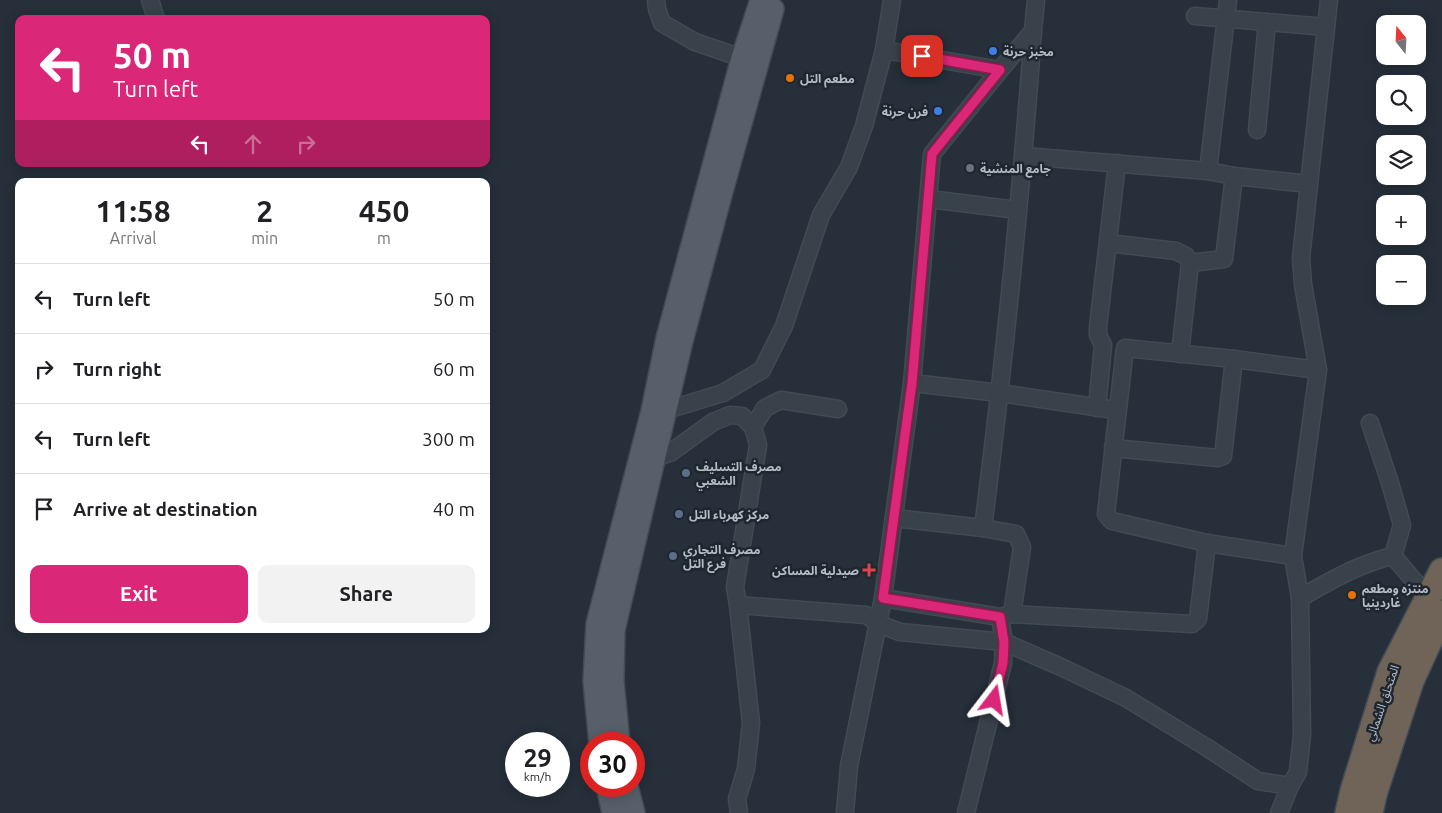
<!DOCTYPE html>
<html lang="en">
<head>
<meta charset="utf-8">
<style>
	:root { --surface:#fff; --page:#f2f2f2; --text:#202124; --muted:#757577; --line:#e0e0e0; --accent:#db2777 }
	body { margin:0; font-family:Ubuntu,"Noto Sans Arabic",sans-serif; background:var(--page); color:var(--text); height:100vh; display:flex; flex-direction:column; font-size:19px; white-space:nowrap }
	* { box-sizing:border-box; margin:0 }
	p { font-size:16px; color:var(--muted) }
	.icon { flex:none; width:28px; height:28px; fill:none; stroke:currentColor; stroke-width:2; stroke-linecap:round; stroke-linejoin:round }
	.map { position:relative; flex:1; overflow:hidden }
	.side { position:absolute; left:15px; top:178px; width:475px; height:455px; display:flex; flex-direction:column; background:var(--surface); border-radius:10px; box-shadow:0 2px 12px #0003 }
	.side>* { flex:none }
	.hud { position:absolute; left:15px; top:15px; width:475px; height:152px; border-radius:10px; box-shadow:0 2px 12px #0003; background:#db2777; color:#fff; overflow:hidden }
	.needle { width:32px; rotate:342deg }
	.fabs { position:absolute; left:1376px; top:15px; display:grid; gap:10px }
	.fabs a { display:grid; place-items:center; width:50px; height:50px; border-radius:10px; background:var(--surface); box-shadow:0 2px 12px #0003; font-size:25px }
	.speed { position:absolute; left:505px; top:732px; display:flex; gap:10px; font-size:25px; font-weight:700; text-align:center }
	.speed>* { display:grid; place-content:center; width:65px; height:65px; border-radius:50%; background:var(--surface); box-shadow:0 2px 12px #0003; line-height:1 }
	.speed small { font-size:12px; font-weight:400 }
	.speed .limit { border:8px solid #d22; background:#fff; color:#111 }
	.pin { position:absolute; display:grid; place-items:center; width:42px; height:42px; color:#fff; margin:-21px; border-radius:10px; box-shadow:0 2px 8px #0006 }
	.me { position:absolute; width:55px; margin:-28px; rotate:14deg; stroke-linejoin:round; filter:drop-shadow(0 0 4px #0008) }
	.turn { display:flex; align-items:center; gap:18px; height:105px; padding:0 15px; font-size:22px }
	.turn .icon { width:65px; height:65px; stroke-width:2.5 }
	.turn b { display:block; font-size:35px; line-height:42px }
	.lanes { display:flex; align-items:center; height:48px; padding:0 15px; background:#0003; justify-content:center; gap:25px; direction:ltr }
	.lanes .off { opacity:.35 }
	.eta { display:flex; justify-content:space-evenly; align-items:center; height:85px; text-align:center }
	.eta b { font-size:30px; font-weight:700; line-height:35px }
	.button { display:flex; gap:10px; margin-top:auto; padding:10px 15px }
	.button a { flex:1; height:58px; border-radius:10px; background:var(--accent); color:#fff; font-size:20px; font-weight:700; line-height:58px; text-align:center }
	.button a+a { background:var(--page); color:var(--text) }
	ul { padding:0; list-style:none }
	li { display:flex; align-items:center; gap:15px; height:70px; padding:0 15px; border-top:1px solid var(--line) }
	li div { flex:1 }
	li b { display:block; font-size:19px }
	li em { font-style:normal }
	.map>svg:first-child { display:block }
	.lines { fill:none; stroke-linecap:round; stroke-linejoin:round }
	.minor-casing { stroke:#424a53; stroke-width:19 }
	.major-casing { stroke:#424a53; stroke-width:24 }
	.highway-casing { stroke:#444c55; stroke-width:28 }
	.minor { stroke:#39414a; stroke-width:16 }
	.major { stroke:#57606a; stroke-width:21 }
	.highway { stroke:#6f6457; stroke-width:25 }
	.route-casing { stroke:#8e194d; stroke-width:12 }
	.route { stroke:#db2777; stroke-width:9 }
	.shop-dot { fill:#3f7fe0; stroke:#1e262f; stroke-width:2 }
	.food-dot { fill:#e8710a; stroke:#1e262f; stroke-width:2 }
	.worship-dot { fill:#6b7280; stroke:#1e262f; stroke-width:2 }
	.service-dot { fill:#5c6f8a; stroke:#1e262f; stroke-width:2 }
	.health-dot { fill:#e0444e; stroke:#1e262f; stroke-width:2 }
	.labels { text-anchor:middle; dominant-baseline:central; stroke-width:5; stroke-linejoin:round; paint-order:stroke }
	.poi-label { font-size:12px; font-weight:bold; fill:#b5bcc6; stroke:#1e262f; text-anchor:start }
	.street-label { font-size:12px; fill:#b5bcc6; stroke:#1e262f }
</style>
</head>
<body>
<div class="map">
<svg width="1442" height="813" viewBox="0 0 1442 813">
	<rect width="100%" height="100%" fill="#262f3a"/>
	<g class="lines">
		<!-- minor casing -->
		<g class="minor-casing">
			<g id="minor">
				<path d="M150 0 156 19"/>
				<path d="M656 0 657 9 662 23 695 42 742 58"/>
				<path d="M1195 16 1326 27"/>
				<path d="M884 50 1000 70"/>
				<path d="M1257 130 1267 22"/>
				<path d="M1024 156 1208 171 1234 176 1309 184"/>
				<path d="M1208 171 1228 0"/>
				<path d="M929 199 1018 210"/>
				<path d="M1108 243 1176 251 1186 256 1190 263 1180 354"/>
				<path d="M1190 263 1224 259 1234 176"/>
				<path d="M912 383 1000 393 1108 409"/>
				<path d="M1097 408 1103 345 1098 335V327L1117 163"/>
				<path d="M667 410 723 393 762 370 784 326 821 215 849 167 864 126 884 50 892 0"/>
				<path d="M1370 423 1390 483 1402 525 1393 556"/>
				<path d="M753 427 765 408 781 400 838 409"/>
				<path d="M1113 448 1218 458 1223 456 1234 359"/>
				<path d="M655 458 670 453 713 422 730 415 742 416 753 427 758 445 735 587 738 605 751 723 746 769 737 799 739 813"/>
				<path d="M894 518 983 528 1016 534 1022 547 1012 614"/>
				<path d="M983 528C1004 363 1021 198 1033 31"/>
				<path d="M1293 556 1207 543 1112 521 1106 514 1125 348 1234 359 1318 370"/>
				<path d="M883 598 1000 617 1012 614 1192 624 1198 619 1207 543"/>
				<path d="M1300 598C1330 581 1358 564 1393 556L1428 597"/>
				<path d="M738 605 866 615 879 624 900 632 1004 642 1061 667 1126 698 1206 747 1258 781 1290 786"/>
				<path d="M845 813 849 766 883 598 912 383 932 154 1000 70 1033 31 1036 0"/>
				<path d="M966 813 1003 663 1004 642 1000 617"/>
				<path d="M1279 813 1290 786 1298 772 1302 735 1300 598 1293 556 1318 370 1303 284 1301 258 1329 0"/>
			</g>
		</g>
		<!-- major casing -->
		<g class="major-casing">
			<g id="major">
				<path d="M600 744 594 681 597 624 652 411 667 338 742 58 761 0"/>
				<path d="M619 744 613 681 614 630 682 341 721 195 773 9"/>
				<path d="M607 786 613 813"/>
				<path d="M627 786 634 813"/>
			</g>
		</g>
		<!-- highway casing -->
		<g class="highway-casing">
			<g id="highway">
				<path d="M1348 813 1353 791 1390 672 1442 571"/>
				<path d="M1370 813 1374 794 1411 681 1442 613"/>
			</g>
		</g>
		<!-- minor -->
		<use href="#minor" class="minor"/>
		<!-- major -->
		<use href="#major" class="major"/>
		<!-- highway -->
		<use href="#highway" class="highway"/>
	</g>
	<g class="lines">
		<!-- route casing -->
		<g class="route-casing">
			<path id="route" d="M922 56 1000 70 932 154 912 383 883 598 1000 617 1004 642 1003 663 994 700"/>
		</g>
		<!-- route -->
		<use href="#route" class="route"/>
	</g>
	<!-- markers -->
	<g class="shop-dot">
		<circle cx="993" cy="51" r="5"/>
		<circle cx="938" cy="111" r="5"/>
	</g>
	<g class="food-dot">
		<circle cx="790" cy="78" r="5"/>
		<circle cx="1352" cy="595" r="5"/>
	</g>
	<circle class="worship-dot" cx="970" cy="168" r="5"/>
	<g class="service-dot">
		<circle cx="686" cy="473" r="5"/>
		<circle cx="679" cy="514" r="5"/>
		<circle cx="673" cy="556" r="5"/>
	</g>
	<path class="health-dot" d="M866.5 562.5h5v5h5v5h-5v5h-5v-5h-5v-5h5z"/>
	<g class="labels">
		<!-- poi labels -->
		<g class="poi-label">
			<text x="1003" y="51">مخبز حرنة</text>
			<text x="800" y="78">مطعم التل</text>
			<text x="928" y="111" text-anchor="end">فرن حرنة</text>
			<text x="980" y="168">جامع المنشية</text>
			<text x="696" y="466">مصرف التسليف<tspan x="696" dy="14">الشعبي</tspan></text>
			<text x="689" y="514">مركز كهرباء التل</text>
			<text x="683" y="549">مصرف التجاري<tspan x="683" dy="14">فرع التل</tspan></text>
			<text x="859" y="570" text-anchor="end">صيدلية المساكن</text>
			<text x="1362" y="588">منتزه ومطعم<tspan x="1362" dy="14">غاردينيا</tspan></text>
		</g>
		<!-- street labels -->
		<g class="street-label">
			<text transform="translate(1382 703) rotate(-71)">المتحلق الشمالي</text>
		</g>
	</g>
</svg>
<div class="fabs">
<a><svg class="needle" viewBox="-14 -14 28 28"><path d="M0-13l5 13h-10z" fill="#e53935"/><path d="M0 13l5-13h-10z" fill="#757577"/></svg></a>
<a><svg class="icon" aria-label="search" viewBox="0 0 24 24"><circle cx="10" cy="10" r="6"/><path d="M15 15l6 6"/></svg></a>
<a><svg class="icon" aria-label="layers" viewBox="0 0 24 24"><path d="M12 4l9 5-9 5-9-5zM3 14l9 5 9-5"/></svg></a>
<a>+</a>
<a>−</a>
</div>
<div class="speed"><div>29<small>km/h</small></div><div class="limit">30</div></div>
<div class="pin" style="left:922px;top:56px;background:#d93025"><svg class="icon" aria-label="arrive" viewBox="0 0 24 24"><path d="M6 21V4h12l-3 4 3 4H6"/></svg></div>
<svg class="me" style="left:994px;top:700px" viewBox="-20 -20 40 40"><path d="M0-17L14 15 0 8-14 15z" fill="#db2777" stroke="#fff" stroke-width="4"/></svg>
<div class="hud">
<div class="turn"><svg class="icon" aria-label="left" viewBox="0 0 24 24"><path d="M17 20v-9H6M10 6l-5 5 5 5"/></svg><div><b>50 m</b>Turn left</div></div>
<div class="lanes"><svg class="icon" aria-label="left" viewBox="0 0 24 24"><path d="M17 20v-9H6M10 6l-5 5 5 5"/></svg><svg class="icon off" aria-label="ahead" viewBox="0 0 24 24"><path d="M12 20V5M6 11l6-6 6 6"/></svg><svg class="icon off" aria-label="right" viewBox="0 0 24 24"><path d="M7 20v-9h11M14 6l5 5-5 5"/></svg></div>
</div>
<section class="side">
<div class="eta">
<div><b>11:58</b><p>Arrival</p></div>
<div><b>2</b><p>min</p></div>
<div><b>450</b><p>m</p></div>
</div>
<ul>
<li><svg class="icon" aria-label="left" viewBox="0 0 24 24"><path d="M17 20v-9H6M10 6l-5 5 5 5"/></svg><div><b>Turn left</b></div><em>50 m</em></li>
<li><svg class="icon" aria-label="right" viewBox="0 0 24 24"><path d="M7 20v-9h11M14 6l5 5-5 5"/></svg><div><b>Turn right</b></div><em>60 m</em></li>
<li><svg class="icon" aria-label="left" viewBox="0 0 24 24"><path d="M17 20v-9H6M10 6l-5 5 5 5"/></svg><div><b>Turn left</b></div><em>300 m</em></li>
<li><svg class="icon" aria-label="arrive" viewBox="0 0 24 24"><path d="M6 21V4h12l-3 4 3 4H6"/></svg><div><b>Arrive at destination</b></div><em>40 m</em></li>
</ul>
<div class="button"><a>Exit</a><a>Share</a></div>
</section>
</div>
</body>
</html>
